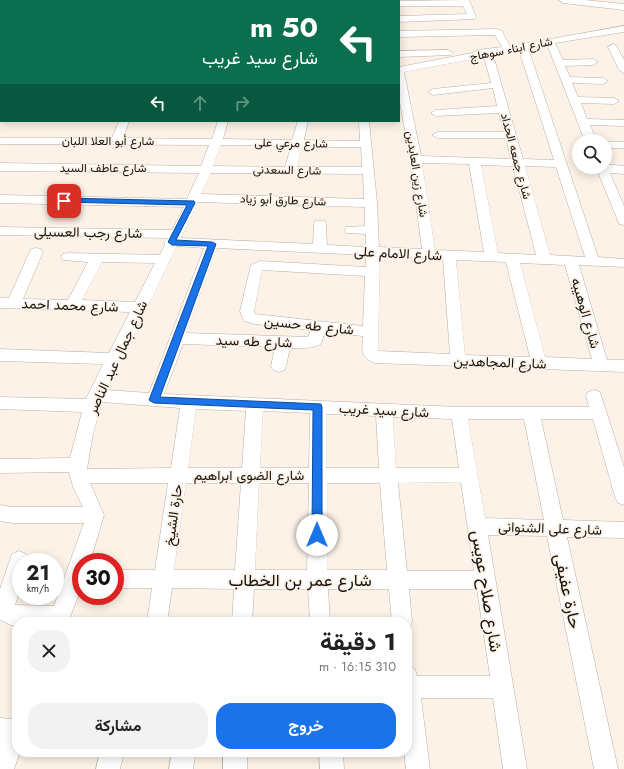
<!DOCTYPE html>
<html lang="ar">
<head>
<meta charset="utf-8">
<style>
	:root { --surface:#fff; --page:#f2f2f2; --text:#222; --muted:#767676; --accent:#1a73e8 }
	body { margin:0; font-family:Jost,Vazirmatn,sans-serif; background:var(--page); color:var(--text); direction:rtl; height:100vh; display:flex; flex-direction:column; font-size:15px; white-space:nowrap }
	* { box-sizing:border-box; margin:0 }
	p { font-size:13px; color:var(--muted) }
	.icon { flex:none; width:22px; height:22px; fill:none; stroke:currentColor; stroke-width:2; stroke-linecap:round; stroke-linejoin:round }
	.map { position:relative; flex:1; overflow:hidden; direction:ltr }
	.side { position:absolute; left:12px; top:617px; width:400px; height:140px; display:flex; flex-direction:column; background:var(--surface); border-radius:16px; box-shadow:0 2px 10px #0003; direction:rtl }
	.side>* { flex:none }
	.top-card { position:absolute; left:0px; top:0px; width:400px; height:122px; box-shadow:0 2px 10px #0003; direction:rtl; background:#0b6e4f; color:#fff; overflow:hidden }
	.controls { position:absolute; left:572px; top:134px; display:grid; gap:8px }
	.controls a { display:grid; place-items:center; width:40px; height:40px; border-radius:50%; background:var(--surface); box-shadow:0 2px 10px #0003; font-size:20px }
	.speed { position:absolute; left:12px; top:553px; display:flex; gap:8px; font-size:20px; font-weight:700; text-align:center }
	.speed>* { display:grid; place-content:center; width:52px; height:52px; border-radius:50%; background:var(--surface); box-shadow:0 2px 10px #0003; line-height:1 }
	.speed small { font-size:10px; font-weight:400 }
	.speed .limit { border:6px solid #d22; background:#fff; color:#111 }
	.pin { position:absolute; display:grid; place-items:center; width:34px; height:34px; color:#fff; margin:-17px; border-radius:8px; box-shadow:0 2px 6px #0006 }
	.me { position:absolute; width:44px; margin:-22px; rotate:0deg; stroke-linejoin:round; filter:drop-shadow(0 0 3px #0008) }
	.turn { display:flex; align-items:center; gap:14px; height:84px; padding:0 16px; font-size:18px }
	.turn .icon { width:52px; height:52px; stroke-width:2.5 }
	.turn b { display:block; font-size:28px; line-height:34px }
	.lanes { display:flex; align-items:center; height:38px; padding:0 16px; background:#0003; justify-content:center; gap:20px; direction:ltr }
	.lanes .off { opacity:.35 }
	.round { display:grid; place-items:center; flex:none; width:42px; height:42px; border-radius:16px; background:var(--page) }
	.headline { display:flex; align-items:center; justify-content:space-between; height:68px; padding:0 16px }
	h1 { font-size:24px; font-weight:700; line-height:30px }
	.primary-button { display:flex; gap:8px; margin-top:auto; padding:8px 16px }
	.primary-button a { flex:1; height:46px; border-radius:16px; background:var(--accent); color:#fff; font-size:16px; font-weight:700; line-height:46px; text-align:center }
	.primary-button a+a { background:var(--page); color:var(--text) }
	.map>svg:first-child { display:block }
	.lines { fill:none; stroke-linecap:round; stroke-linejoin:round }
	.street-casing { stroke:#b7afa4; stroke-width:1 }
	.street { fill:#fff; fill-rule:evenodd }
	.route { fill:#1a73e8; stroke:#114b97 }
	.labels { text-anchor:middle; dominant-baseline:central; stroke-width:3.5; stroke-linejoin:round; paint-order:stroke }
	.far-street-label { font-size:12px; fill:#171410; stroke:#fcf2e7 }
	.street-label { font-size:14px; fill:#171410; stroke:#fcf2e7 }
	.near-street-label { font-size:17px; fill:#171410; stroke:#fcf2e7 }
</style>
</head>
<body>
<div class="map">
<svg width="624" height="769" viewBox="0 0 624 769">
	<rect width="100%" height="100%" fill="#fcf2e7"/>
	<g class="lines">
		<!-- street casing -->
		<g class="street-casing">
			<g id="street">
				<rect x="248" y="0" width="17" height="1"/>
				<path d="M469 0 476 17 475 19 399 22V16L467 14 463 6H399V1H397Z"/>
				<path d="M559 0H585L624 4V10L563 3Z"/>
				<path d="M1 11V18L0 19V12Z"/>
				<path d="M624 26V32L555 43 563 60 593 59 598 62 593 65 565 66 570 77 603 78 608 81 603 84 572 83 578 97 614 98 619 101 614 104 581 103 587 119 624 120V126L590 125 597 141H585L547 44 528 48 598 257 624 259V267L579 265 607 360H624V372L375 363C360 358 362 350 363 336L325 332 321 344C311 349 302 348 290 348L285 370 279 372 273 370 271 366 275 347 183 344 164 394 459 407H589L586 396 588 392 594 390 600 392 624 467V505L618 503 615 497 593 419H541L563 520 624 522V538L567 537 618 769H594L547 536 488 535 527 769H503L493 698H421L430 769H406L404 752H407V666L415 669 417 676H490L477 589H409L412 622 409 629 407 630V622H392L389 589H328L330 622H310L308 589H254L252 622H232L234 589 172 588 167 622H147L152 588H115V570H155L168 483H90L104 515 90 562H81V589L68 622H17V625H11L0 620V589L12 554 19 551 26 554 29 560 28 562H21V586L15 605 54 606 84 523H13L0 521V505L13 507H83L73 487 69 472 0 473V459L70 458 82 412 0 409V397L86 399 103 364 0 361V349L109 353 130 312 0 308V298H9L31 249 36 248 41 249 43 252 23 299 68 300 88 262 63 260 61 257 63 254 68 253 160 255 165 244 164 242 168 238 0 235V227L172 230 184 207 0 203V195L187 199 199 173 0 171V163L201 166 209 145 0 144V138H112L119 121H129L123 138 212 139 218 121H228L223 139 292 140 298 121H308L304 140 360 141 359 121H369L377 203 379 247 422 249 410 159 399 97V67L472 53 477 50 502 47 495 35 399 37V31L497 29 502 31 510 46ZM519 50 554 160 523 159 493 55ZM484 57 491 83 433 89 428 92 433 95 493 88 497 106 436 110 431 113 436 116 499 113 504 132H438L432 135 438 138H506L511 159 421 156 404 72ZM221 145 291 146 285 167 213 166ZM302 147H361L362 167H297ZM422 163 469 164 484 252 435 250ZM481 165 513 166 536 255 498 253ZM525 166 556 167 585 257 550 255ZM211 173 363 174 364 199 201 194ZM198 202 365 207V226L346 227 345 230 346 233 366 234V247L327 245 326 224 325 221H315L314 224 313 244 181 238ZM177 246 204 248 149 393 107 390ZM217 248 366 255V267L260 261 251 265 240 311 244 321 255 324 311 330 308 337 186 333ZM380 256 443 259 450 354 378 351ZM456 260 506 262 530 357 465 355ZM102 262 155 263 135 302 82 300ZM520 263 565 265 592 359 545 357ZM262 270 365 276 363 326 255 314 254 311ZM102 402 180 408 171 468 87 469 93 434ZM196 409 246 411 242 468H188ZM263 411 310 413 309 468H260ZM326 414 376 416 379 468H326ZM393 417 452 419 459 468H396ZM468 419H524L544 520 485 518ZM461 482 474 571H407L398 483ZM186 483H241L235 570H174ZM259 483H309L307 570H255ZM327 483H380L387 570H327Z"/>
				<rect x="0" y="33" width="1" height="6"/>
				<path d="M613 44 616 45 624 60V73L619 70 608 47Z"/>
				<path d="M448 50 453 53 451 55 399 57V51Z"/>
				<path d="M0 57H1L0 65Z"/>
				<rect x="0" y="92" width="1" height="6"/>
				<rect x="0" y="112" width="1" height="6"/>
				<rect x="605" y="142" width="19" height="6"/>
				<path d="M605 164 624 166V174L610 173 624 206V225L619 224 618 221 596 167H605Z"/>
				<path d="M17 717V752H20L14 769H0V718L11 719Z"/>
				<path d="M100 752H124L120 769H96Z"/>
				<path d="M172 752H196L193 769H169Z"/>
				<rect x="223" y="752" width="24" height="17"/>
				<path d="M319 752H343L344 769H320Z"/>
			</g>
		</g>
		<!-- street -->
		<use href="#street" class="street"/>
	</g>
	<!-- route -->
	<path class="route" d="M64 198 194 201 195 203 176 240 212 242 216 244 160 397 321 404 322 407V535L321 539 317 540 313 539 312 535 313 410 154 403 149 400 208 246 172 245 168 242 187 205 61 202V199Z"/>
	<g class="labels">
		<!-- far-street labels -->
		<g class="far-street-label">
			<text transform="translate(511 49) rotate(-11)">شارع ابناء سوهاج</text>
			<text x="108" y="141">شارع أبو العلا اللبان</text>
			<text transform="translate(291 143) rotate(1)">شارع مرعي على</text>
			<text transform="translate(516 156) rotate(75)">شارع جمعه الحداد</text>
			<text x="103" y="168">شارع عاطف السيد</text>
			<text transform="translate(287 170) rotate(1)">شارع السعدنى</text>
			<text transform="translate(417 174) rotate(81)">شارع زين العابدين</text>
			<text transform="translate(283 200) rotate(2)">شارع طارق أبو زياد</text>
		</g>
		<!-- street labels -->
		<g class="street-label">
			<text transform="translate(88 232) rotate(1)">شارع رجب العسيلى</text>
			<text transform="translate(398 253) rotate(3)">شارع الامام على</text>
			<text transform="translate(70 305) rotate(2)">شارع محمد احمد</text>
			<text transform="translate(586 313) rotate(74)">شارع الوهيبه</text>
			<text transform="translate(309 325) rotate(6)">شارع طه حسين</text>
			<text transform="translate(254 341) rotate(2)">شارع طه سيد</text>
			<text transform="translate(117 357) rotate(-65)">شارع جمال عبد الناصر</text>
			<text transform="translate(500 362) rotate(2)">شارع المجاهدين</text>
			<text transform="translate(384 410) rotate(3)">شارع سيد غريب</text>
			<text x="249" y="475">شارع الضوى ابراهيم</text>
			<text transform="translate(173 515) rotate(-82)">حارة الشيخ</text>
			<text transform="translate(550 528) rotate(2)">شارع على الشنوانى</text>
		</g>
		<!-- near-street labels -->
		<g class="near-street-label">
			<text x="300" y="580">شارع عمر بن الخطاب</text>
			<text transform="translate(487 591) rotate(81)">شارع صلاح عويس</text>
			<text transform="translate(568 591) rotate(78)">حارة عفيفى</text>
		</g>
	</g>
</svg>
<div class="controls">
<a><svg class="icon" aria-label="search" viewBox="0 0 24 24"><circle cx="10" cy="10" r="6"/><path d="M15 15l6 6"/></svg></a>
</div>
<div class="speed"><div>21<small>km/h</small></div><div class="limit">30</div></div>
<div class="pin" style="left:64px;top:201px;background:#d93025"><svg class="icon" aria-label="arrive" viewBox="0 0 24 24"><path d="M6 21V4h12l-3 4 3 4H6"/></svg></div>
<svg class="me" style="left:317px;top:535px" viewBox="-20 -20 40 40"><circle r="19" fill="#fff"/><path d="M0-13L10 11 0 6-10 11z" fill="#1a73e8"/></svg>
<div class="top-card">
<div class="turn"><svg class="icon" aria-label="left" viewBox="0 0 24 24"><path d="M17 20v-9H6M10 6l-5 5 5 5"/></svg><div><b>50 m</b>شارع سيد غريب</div></div>
<div class="lanes"><svg class="icon" aria-label="left" viewBox="0 0 24 24"><path d="M17 20v-9H6M10 6l-5 5 5 5"/></svg><svg class="icon off" aria-label="ahead" viewBox="0 0 24 24"><path d="M12 20V5M6 11l6-6 6 6"/></svg><svg class="icon off" aria-label="right" viewBox="0 0 24 24"><path d="M7 20v-9h11M14 6l5 5-5 5"/></svg></div>
</div>
<section class="side">
<div class="headline"><div><h1>1 دقيقة</h1><p>310 m · 16:15</p></div><a class="round"><svg class="icon" aria-label="close" viewBox="0 0 24 24"><path d="M6 6l12 12M18 6L6 18"/></svg></a></div>
<div class="primary-button"><a>خروج</a><a>مشاركة</a></div>
</section>
</div>
</body>
</html>
